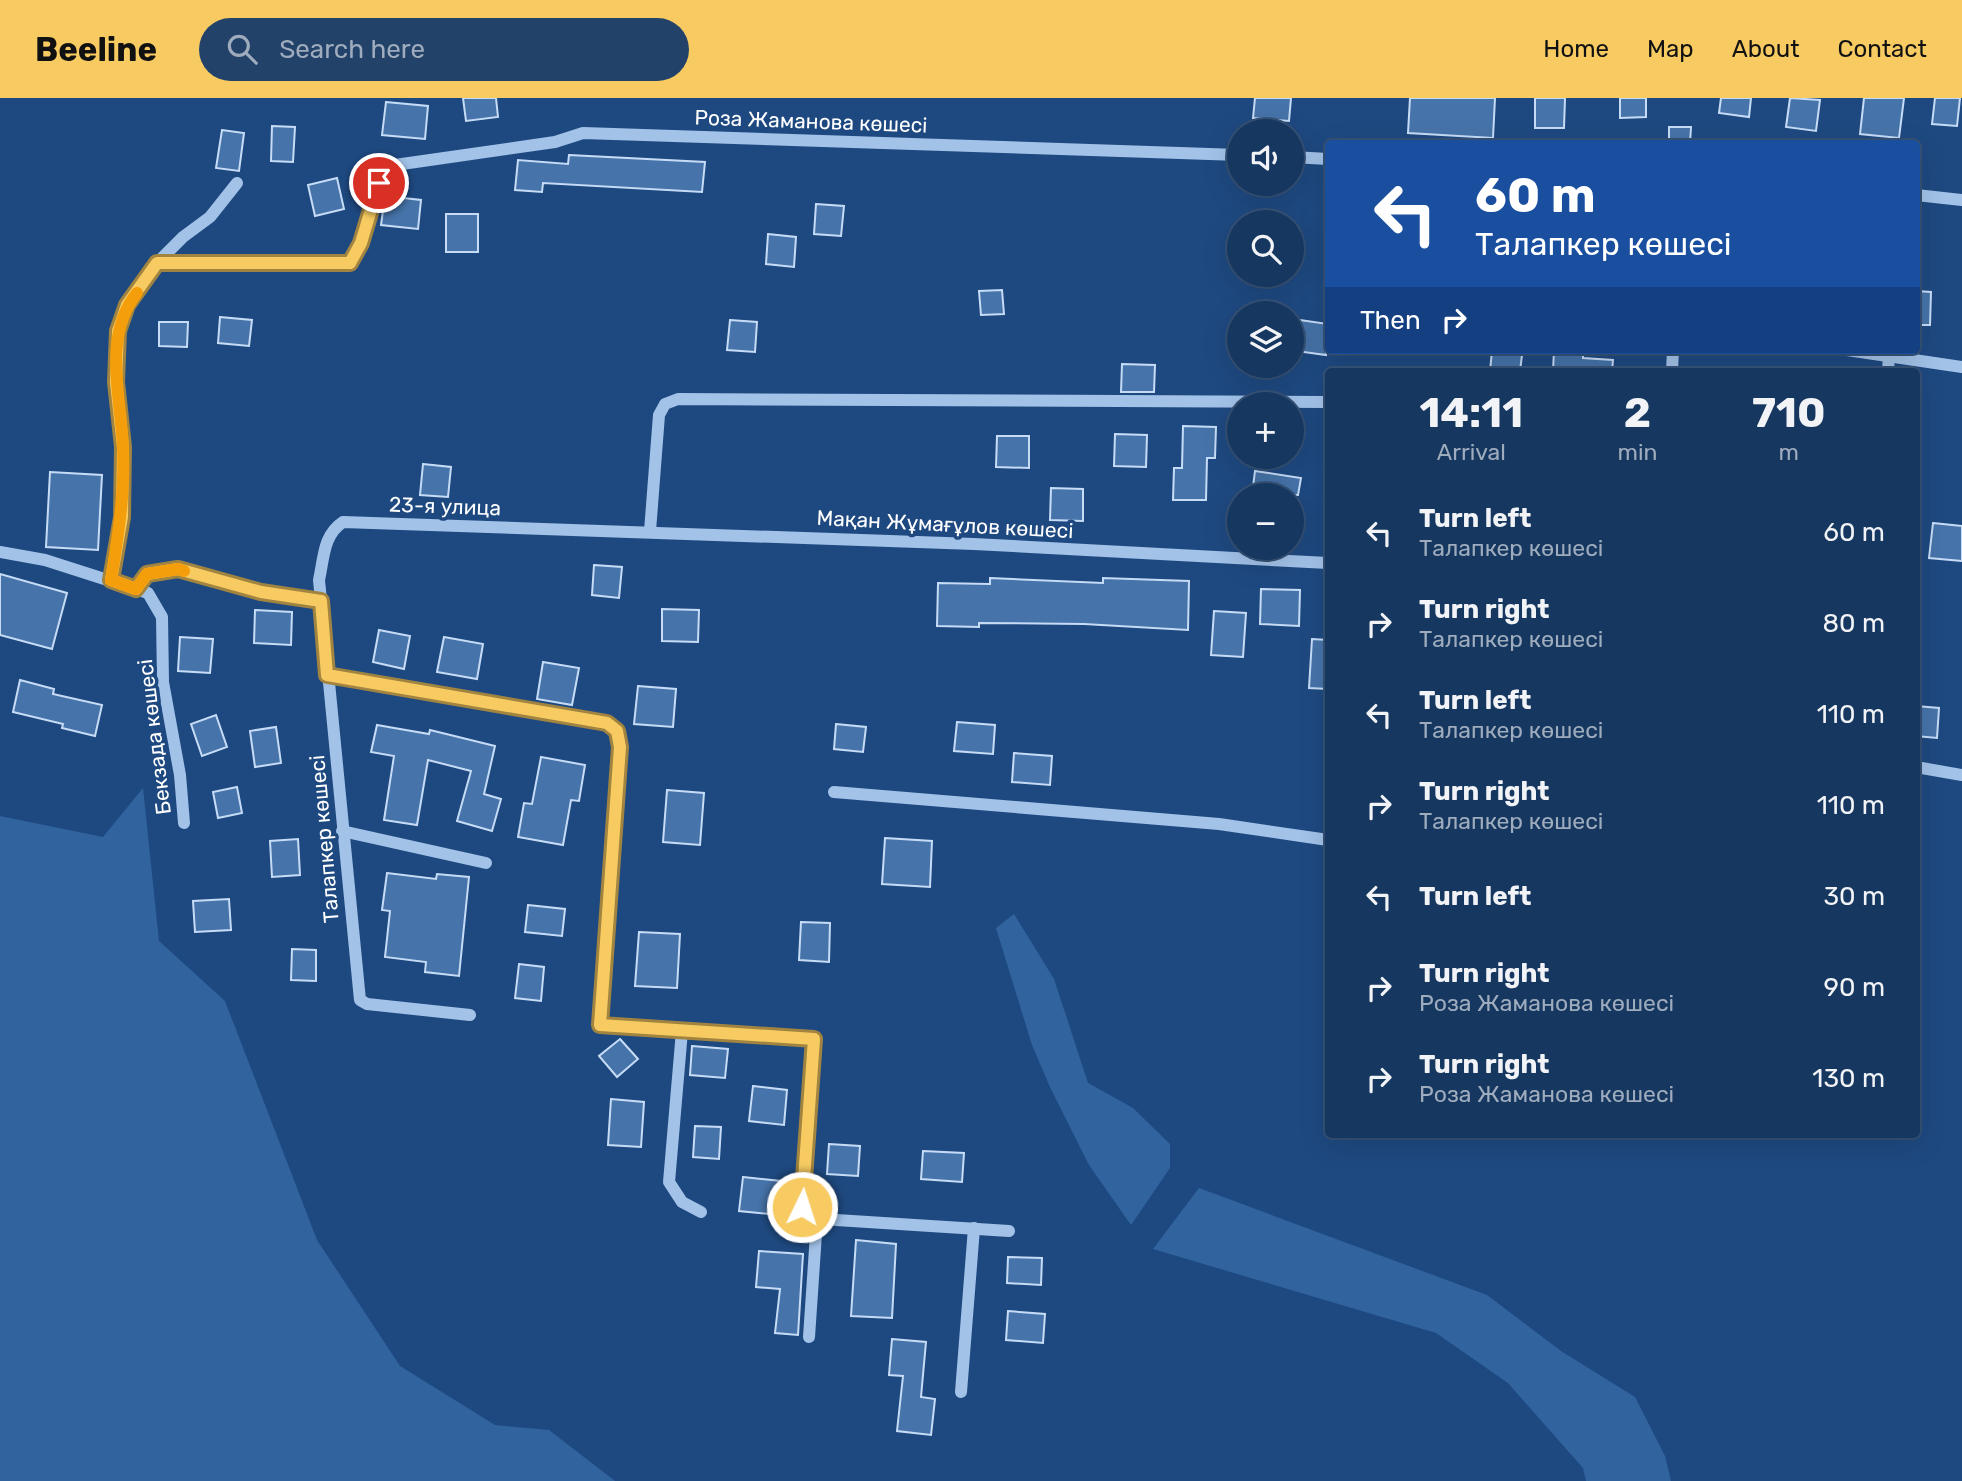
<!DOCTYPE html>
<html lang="en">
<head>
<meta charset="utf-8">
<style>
	:root { --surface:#163760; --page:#234269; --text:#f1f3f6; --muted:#9eacbd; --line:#355175; --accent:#f7cb62 }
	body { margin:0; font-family:Rubik,sans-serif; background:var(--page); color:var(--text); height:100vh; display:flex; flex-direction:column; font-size:26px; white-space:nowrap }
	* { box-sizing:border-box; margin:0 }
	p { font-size:23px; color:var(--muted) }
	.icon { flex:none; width:38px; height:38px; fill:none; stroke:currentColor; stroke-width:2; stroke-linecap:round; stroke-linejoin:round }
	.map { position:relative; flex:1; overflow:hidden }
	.panel { position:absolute; left:1325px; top:270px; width:595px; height:770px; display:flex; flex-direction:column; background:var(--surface); border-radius:7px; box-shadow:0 7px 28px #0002,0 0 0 2px var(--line) }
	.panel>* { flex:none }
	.hud { position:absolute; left:1325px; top:42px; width:595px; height:214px; border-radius:7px; box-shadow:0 7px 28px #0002,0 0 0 2px var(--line); background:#1a4fa0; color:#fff; overflow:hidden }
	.buttons { position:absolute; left:1227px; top:21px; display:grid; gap:14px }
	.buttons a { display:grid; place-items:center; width:77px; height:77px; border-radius:50%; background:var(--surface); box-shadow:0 7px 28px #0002,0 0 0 2px var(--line); font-size:35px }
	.pin { position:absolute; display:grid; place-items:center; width:60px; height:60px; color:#fff; margin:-30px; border:4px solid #fff; border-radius:50%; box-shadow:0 2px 7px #0007 }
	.me { position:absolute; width:77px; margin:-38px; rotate:4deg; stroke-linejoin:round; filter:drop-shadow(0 0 5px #0008) }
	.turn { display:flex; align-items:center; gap:24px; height:147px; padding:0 35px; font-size:32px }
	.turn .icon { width:91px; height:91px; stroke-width:2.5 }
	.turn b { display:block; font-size:49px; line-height:60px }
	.then { display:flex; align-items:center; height:66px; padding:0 35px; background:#0003; gap:14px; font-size:26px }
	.eta { display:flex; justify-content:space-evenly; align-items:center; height:119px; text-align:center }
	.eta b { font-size:42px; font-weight:700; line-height:49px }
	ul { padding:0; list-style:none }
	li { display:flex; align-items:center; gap:21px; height:91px; padding:0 35px }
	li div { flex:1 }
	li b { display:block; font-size:26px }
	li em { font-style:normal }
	header { display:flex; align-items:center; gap:42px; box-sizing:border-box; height:98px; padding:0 35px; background:var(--accent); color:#111 }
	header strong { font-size:33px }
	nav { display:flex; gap:38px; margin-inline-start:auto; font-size:24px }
	.search { width:490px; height:63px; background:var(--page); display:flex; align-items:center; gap:18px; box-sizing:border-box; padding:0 24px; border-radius:38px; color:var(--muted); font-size:26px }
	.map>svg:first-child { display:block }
	.green { fill:#31639e }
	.building { fill:#4673a9; stroke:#c6dcf6; stroke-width:2 }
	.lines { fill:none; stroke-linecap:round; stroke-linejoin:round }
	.minor { stroke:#a2c2e8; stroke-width:12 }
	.route-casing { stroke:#a18440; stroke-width:18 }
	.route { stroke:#f7cb62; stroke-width:12 }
	.slow { stroke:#f59e0b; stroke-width:12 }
	.labels { text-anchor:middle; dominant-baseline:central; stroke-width:7; stroke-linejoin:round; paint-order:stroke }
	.street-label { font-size:21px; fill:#fff; stroke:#1e4980 }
</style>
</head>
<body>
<header>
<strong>Beeline</strong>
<div class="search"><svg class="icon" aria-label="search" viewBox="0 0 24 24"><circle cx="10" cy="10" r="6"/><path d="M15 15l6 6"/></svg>Search here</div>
<nav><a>Home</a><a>Map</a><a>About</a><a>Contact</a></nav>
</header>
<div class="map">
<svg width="1962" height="1383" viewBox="0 0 1962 1383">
	<rect width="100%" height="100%" fill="#1e4980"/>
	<!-- green -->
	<g class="green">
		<path d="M143 690 159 843 225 903 317 1142 400 1268 495 1327 549 1332 615 1383H0V718L103 739Z"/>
		<path d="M1014 816 1054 881 1088 985 1133 1010 1170 1046V1070L1131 1127 1089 1067 1050 989 1032 947 996 830Z"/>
		<path d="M1199 1090 1487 1197 1561 1253 1635 1299 1665 1358 1671 1383H1586L1583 1370 1508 1285 1436 1235 1153 1151Z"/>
	</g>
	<!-- building -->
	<g class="building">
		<path d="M463 0H496L498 19 466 23Z"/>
		<path d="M1255 0H1291L1289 23 1253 20Z"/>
		<path d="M1410 0H1495L1493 40 1408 35Z"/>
		<path d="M1535 0H1565L1564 30H1535Z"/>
		<path d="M1620 0H1646V19L1620 20Z"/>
		<path d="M1721 0H1751L1749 19 1719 15Z"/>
		<path d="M1790 0 1820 2 1816 33 1786 29Z"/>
		<path d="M1864 0H1904L1899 40 1860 36Z"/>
		<path d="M1935 0H1960L1957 28 1932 26Z"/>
		<path d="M386 4 428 8 425 41 382 37Z"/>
		<path d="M272 28 295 29 293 64 271 63Z"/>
		<path d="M1669 29H1691L1690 46H1669Z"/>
		<path d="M222 32 244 35 239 73 216 70Z"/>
		<path d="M569 57 705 64 702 94 543 85 542 94 515 92 518 62 568 66Z"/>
		<path d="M337 80 344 111 315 118 308 87Z"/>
		<path d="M385 98 421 102 418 131 381 127Z"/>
		<path d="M816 106 844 108 841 138 814 136Z"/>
		<rect x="446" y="116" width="32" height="38"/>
		<path d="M768 136 796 139 794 169 766 166Z"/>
		<path d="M1002 192 1004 216 981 217 979 193Z"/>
		<path d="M1916 193 1931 194 1930 227H1916Z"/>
		<path d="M220 219 252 222 249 248 218 245Z"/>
		<path d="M730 222 757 224 755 254 727 252Z"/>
		<path d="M1300 222 1328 226 1326 257 1296 253Z"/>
		<path d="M159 224H188L187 249 159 248Z"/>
		<path d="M1554 252H1583V260L1613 262 1612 273H1553Z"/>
		<path d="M1492 253 1522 257 1520 273H1490Z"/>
		<path d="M1122 266 1155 267 1154 294H1121Z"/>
		<path d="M1183 328 1216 329 1215 360H1207L1206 402H1173L1174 370H1182Z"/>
		<path d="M1115 336 1147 337 1146 369 1114 368Z"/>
		<path d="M997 338H1029V370L996 369Z"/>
		<path d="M423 366 451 369 448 399 420 397Z"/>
		<path d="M1255 373 1301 380 1298 397H1252Z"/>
		<path d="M50 374 102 377 98 452 46 449Z"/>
		<path d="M1051 390 1083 391V423L1050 422Z"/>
		<path d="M1933 425 1962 428V463L1929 460Z"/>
		<path d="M594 467 622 469 619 500 592 497Z"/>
		<path d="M0 476 67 495 52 551 0 537Z"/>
		<path d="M990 480 1103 485V480L1189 483 1188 532 1084 526 979 525V529L937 528 938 485 990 486Z"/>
		<path d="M1261 491 1300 492 1299 528 1260 526Z"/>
		<path d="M662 511 699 512 698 544 662 543Z"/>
		<path d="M255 512 292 514 291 547 254 545Z"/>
		<path d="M1214 513 1246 515 1243 559 1211 557Z"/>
		<path d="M379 532 410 538 404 571 373 564Z"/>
		<path d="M180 539 213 541 210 575 178 573Z"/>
		<path d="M444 539 483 546 477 581 437 574Z"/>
		<path d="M1312 541 1328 542V591L1309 590Z"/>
		<path d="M543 564 579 570 572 607 537 601Z"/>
		<path d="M20 582 54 591 53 596 102 607 95 638 62 630 63 626 13 614Z"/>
		<path d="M638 588 676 591 673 629 634 626Z"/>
		<path d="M1916 608 1939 610 1937 640 1916 638Z"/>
		<path d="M216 617 227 649 202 658 191 626Z"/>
		<path d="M957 624 995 627 993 656 954 653Z"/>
		<path d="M836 626 866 629 863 654 834 651Z"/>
		<path d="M377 627 429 636 430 632 495 648 484 696 501 701 492 733 457 723 471 673 428 662 417 727 384 722 394 658 371 654Z"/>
		<path d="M276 629 281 665 255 669 250 633Z"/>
		<path d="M1014 655 1052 658 1050 687 1012 684Z"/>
		<path d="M541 659 585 667 579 703 571 702 563 747 518 739 524 705 532 706Z"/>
		<path d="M237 689 242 715 218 720 213 694Z"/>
		<path d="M667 692 704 695 700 747 663 744Z"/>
		<path d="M885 740 932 743 930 789 882 786Z"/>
		<path d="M298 741 300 777 272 779 270 743Z"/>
		<path d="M387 775 436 781 437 776 469 779 459 878 425 874 426 864 385 859 390 813 382 812Z"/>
		<path d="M229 801 231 832 195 834 193 803Z"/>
		<path d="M528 807 565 811 562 838 525 834Z"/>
		<path d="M801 824 830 825 829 864 799 862Z"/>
		<path d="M639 834 680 836 677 890 635 888Z"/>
		<path d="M292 851 316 852V883L291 882Z"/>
		<path d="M519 866 544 869 541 903 515 900Z"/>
		<path d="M620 941 638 961 617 979 599 958Z"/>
		<path d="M692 948 728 951 725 980 690 977Z"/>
		<path d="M753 988 787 992 784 1027 749 1023Z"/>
		<path d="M611 1001 644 1004 641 1049 608 1047Z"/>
		<path d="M695 1028 721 1029 719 1061 693 1059Z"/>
		<path d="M829 1046 860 1048 858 1078 827 1076Z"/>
		<path d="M923 1053 964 1055 962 1084 921 1081Z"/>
		<path d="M743 1079 781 1083 778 1117 739 1113Z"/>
		<path d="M856 1142 896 1146 892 1220 851 1218Z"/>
		<path d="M759 1153 803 1156 798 1237 775 1235 780 1191 756 1189Z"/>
		<path d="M1008 1159 1042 1160 1041 1187 1007 1185Z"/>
		<path d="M1008 1213 1045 1216 1043 1245 1006 1242Z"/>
		<path d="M892 1241 926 1244 921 1299 935 1301 931 1337 897 1333 903 1278 889 1277Z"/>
	</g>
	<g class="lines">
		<!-- minor -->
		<g class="minor">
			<path d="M1292 59 1328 61"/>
			<path d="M1916 97 1962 102"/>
			<path d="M157 165H350C368 134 371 99 388 68L555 44 583 35 1239 57"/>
			<path d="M1847 252 1962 269"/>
			<path d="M1672 273 1673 252"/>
			<path d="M1888 273 1889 257"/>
			<path d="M650 433 659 317 665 306 678 301 1328 304"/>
			<path d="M0 454 45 462 148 495 162 519 163 584 180 677 184 725"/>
			<path d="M111 482 122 419 123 349 116 284 118 233 127 207 157 165 183 139 210 119 237 85"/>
			<path d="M136 491 147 476 178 471 261 494 321 503"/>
			<path d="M327 577 607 625 617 633 620 649 600 927 814 941 802 1109 805 1120 1009 1133"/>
			<path d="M1916 669 1962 677"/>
			<path d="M834 694 1219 726 1328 742"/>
			<path d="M342 733 486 765"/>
			<path d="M470 917 367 906 360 902 319 482C324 460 323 437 343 424L974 446 1328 465"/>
			<path d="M682 933 669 1084 682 1104 701 1114"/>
			<path d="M809 1239 817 1121"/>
			<path d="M961 1294 974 1130"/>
		</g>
	</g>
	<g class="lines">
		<!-- route casing -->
		<g class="route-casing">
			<path id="route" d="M379 85 361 145 350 165H157L127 207 118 233 116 284 123 349 122 419 111 482 136 491 147 476 178 471 261 494 321 503 327 577 607 625 617 633 620 649 600 927 814 941 802 1109"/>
		</g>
		<!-- route -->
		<use href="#route" class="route"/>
		<!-- slow -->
		<path class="slow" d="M137 195C102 239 121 298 123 350 125 395 118 438 111 482L136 491 147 476 178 471 184 473"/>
	</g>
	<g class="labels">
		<!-- street labels -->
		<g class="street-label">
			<text transform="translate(811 23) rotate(2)">Роза Жаманова көшесі</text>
			<text transform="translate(445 408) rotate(2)">23-я улица</text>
			<text transform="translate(945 426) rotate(3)">Мақан Жұмағұлов көшесі</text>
			<text transform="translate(154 639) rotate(-97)">Бекзада көшесі</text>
			<text transform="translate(324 741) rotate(-95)">Талапкер көшесі</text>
		</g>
	</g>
</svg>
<div class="buttons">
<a><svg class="icon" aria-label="sound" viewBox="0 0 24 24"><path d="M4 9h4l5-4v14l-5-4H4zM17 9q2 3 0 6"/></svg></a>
<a><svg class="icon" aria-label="search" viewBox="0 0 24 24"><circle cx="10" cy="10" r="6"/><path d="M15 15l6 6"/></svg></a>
<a><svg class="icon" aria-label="layers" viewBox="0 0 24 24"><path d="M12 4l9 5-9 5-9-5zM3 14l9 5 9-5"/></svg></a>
<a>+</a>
<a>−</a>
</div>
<div class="pin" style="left:379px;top:85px;background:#d93025"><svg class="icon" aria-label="arrive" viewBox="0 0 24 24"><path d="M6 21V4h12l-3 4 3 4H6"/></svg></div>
<svg class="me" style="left:802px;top:1109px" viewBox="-20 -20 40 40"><circle r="17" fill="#f7cb62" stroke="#fff" stroke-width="3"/><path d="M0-11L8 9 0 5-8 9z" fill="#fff"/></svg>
<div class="hud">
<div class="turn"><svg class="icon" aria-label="left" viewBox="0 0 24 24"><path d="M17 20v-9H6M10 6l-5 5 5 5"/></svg><div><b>60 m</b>Талапкер көшесі</div></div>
<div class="then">Then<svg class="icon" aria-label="right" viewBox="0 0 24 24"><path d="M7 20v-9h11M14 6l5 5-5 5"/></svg></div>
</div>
<section class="panel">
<div class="eta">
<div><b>14:11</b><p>Arrival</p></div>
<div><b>2</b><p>min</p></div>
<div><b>710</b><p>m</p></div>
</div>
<ul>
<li><svg class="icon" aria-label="left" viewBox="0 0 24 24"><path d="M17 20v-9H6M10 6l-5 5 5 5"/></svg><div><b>Turn left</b><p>Талапкер көшесі</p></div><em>60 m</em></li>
<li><svg class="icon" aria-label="right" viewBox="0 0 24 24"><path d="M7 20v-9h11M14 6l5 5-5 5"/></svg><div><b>Turn right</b><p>Талапкер көшесі</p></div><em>80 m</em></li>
<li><svg class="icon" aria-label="left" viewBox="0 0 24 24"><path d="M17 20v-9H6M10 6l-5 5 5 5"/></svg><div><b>Turn left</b><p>Талапкер көшесі</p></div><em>110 m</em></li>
<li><svg class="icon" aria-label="right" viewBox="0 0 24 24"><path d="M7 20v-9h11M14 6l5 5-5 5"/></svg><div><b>Turn right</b><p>Талапкер көшесі</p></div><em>110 m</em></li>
<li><svg class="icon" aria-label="left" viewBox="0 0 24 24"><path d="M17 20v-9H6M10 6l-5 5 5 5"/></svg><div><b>Turn left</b></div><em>30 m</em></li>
<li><svg class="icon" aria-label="right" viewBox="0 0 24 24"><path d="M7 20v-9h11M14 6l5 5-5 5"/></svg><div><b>Turn right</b><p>Роза Жаманова көшесі</p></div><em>90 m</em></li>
<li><svg class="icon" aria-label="right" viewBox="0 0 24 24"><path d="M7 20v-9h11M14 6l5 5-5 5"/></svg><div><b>Turn right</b><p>Роза Жаманова көшесі</p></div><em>130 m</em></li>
</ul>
</section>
</div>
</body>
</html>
